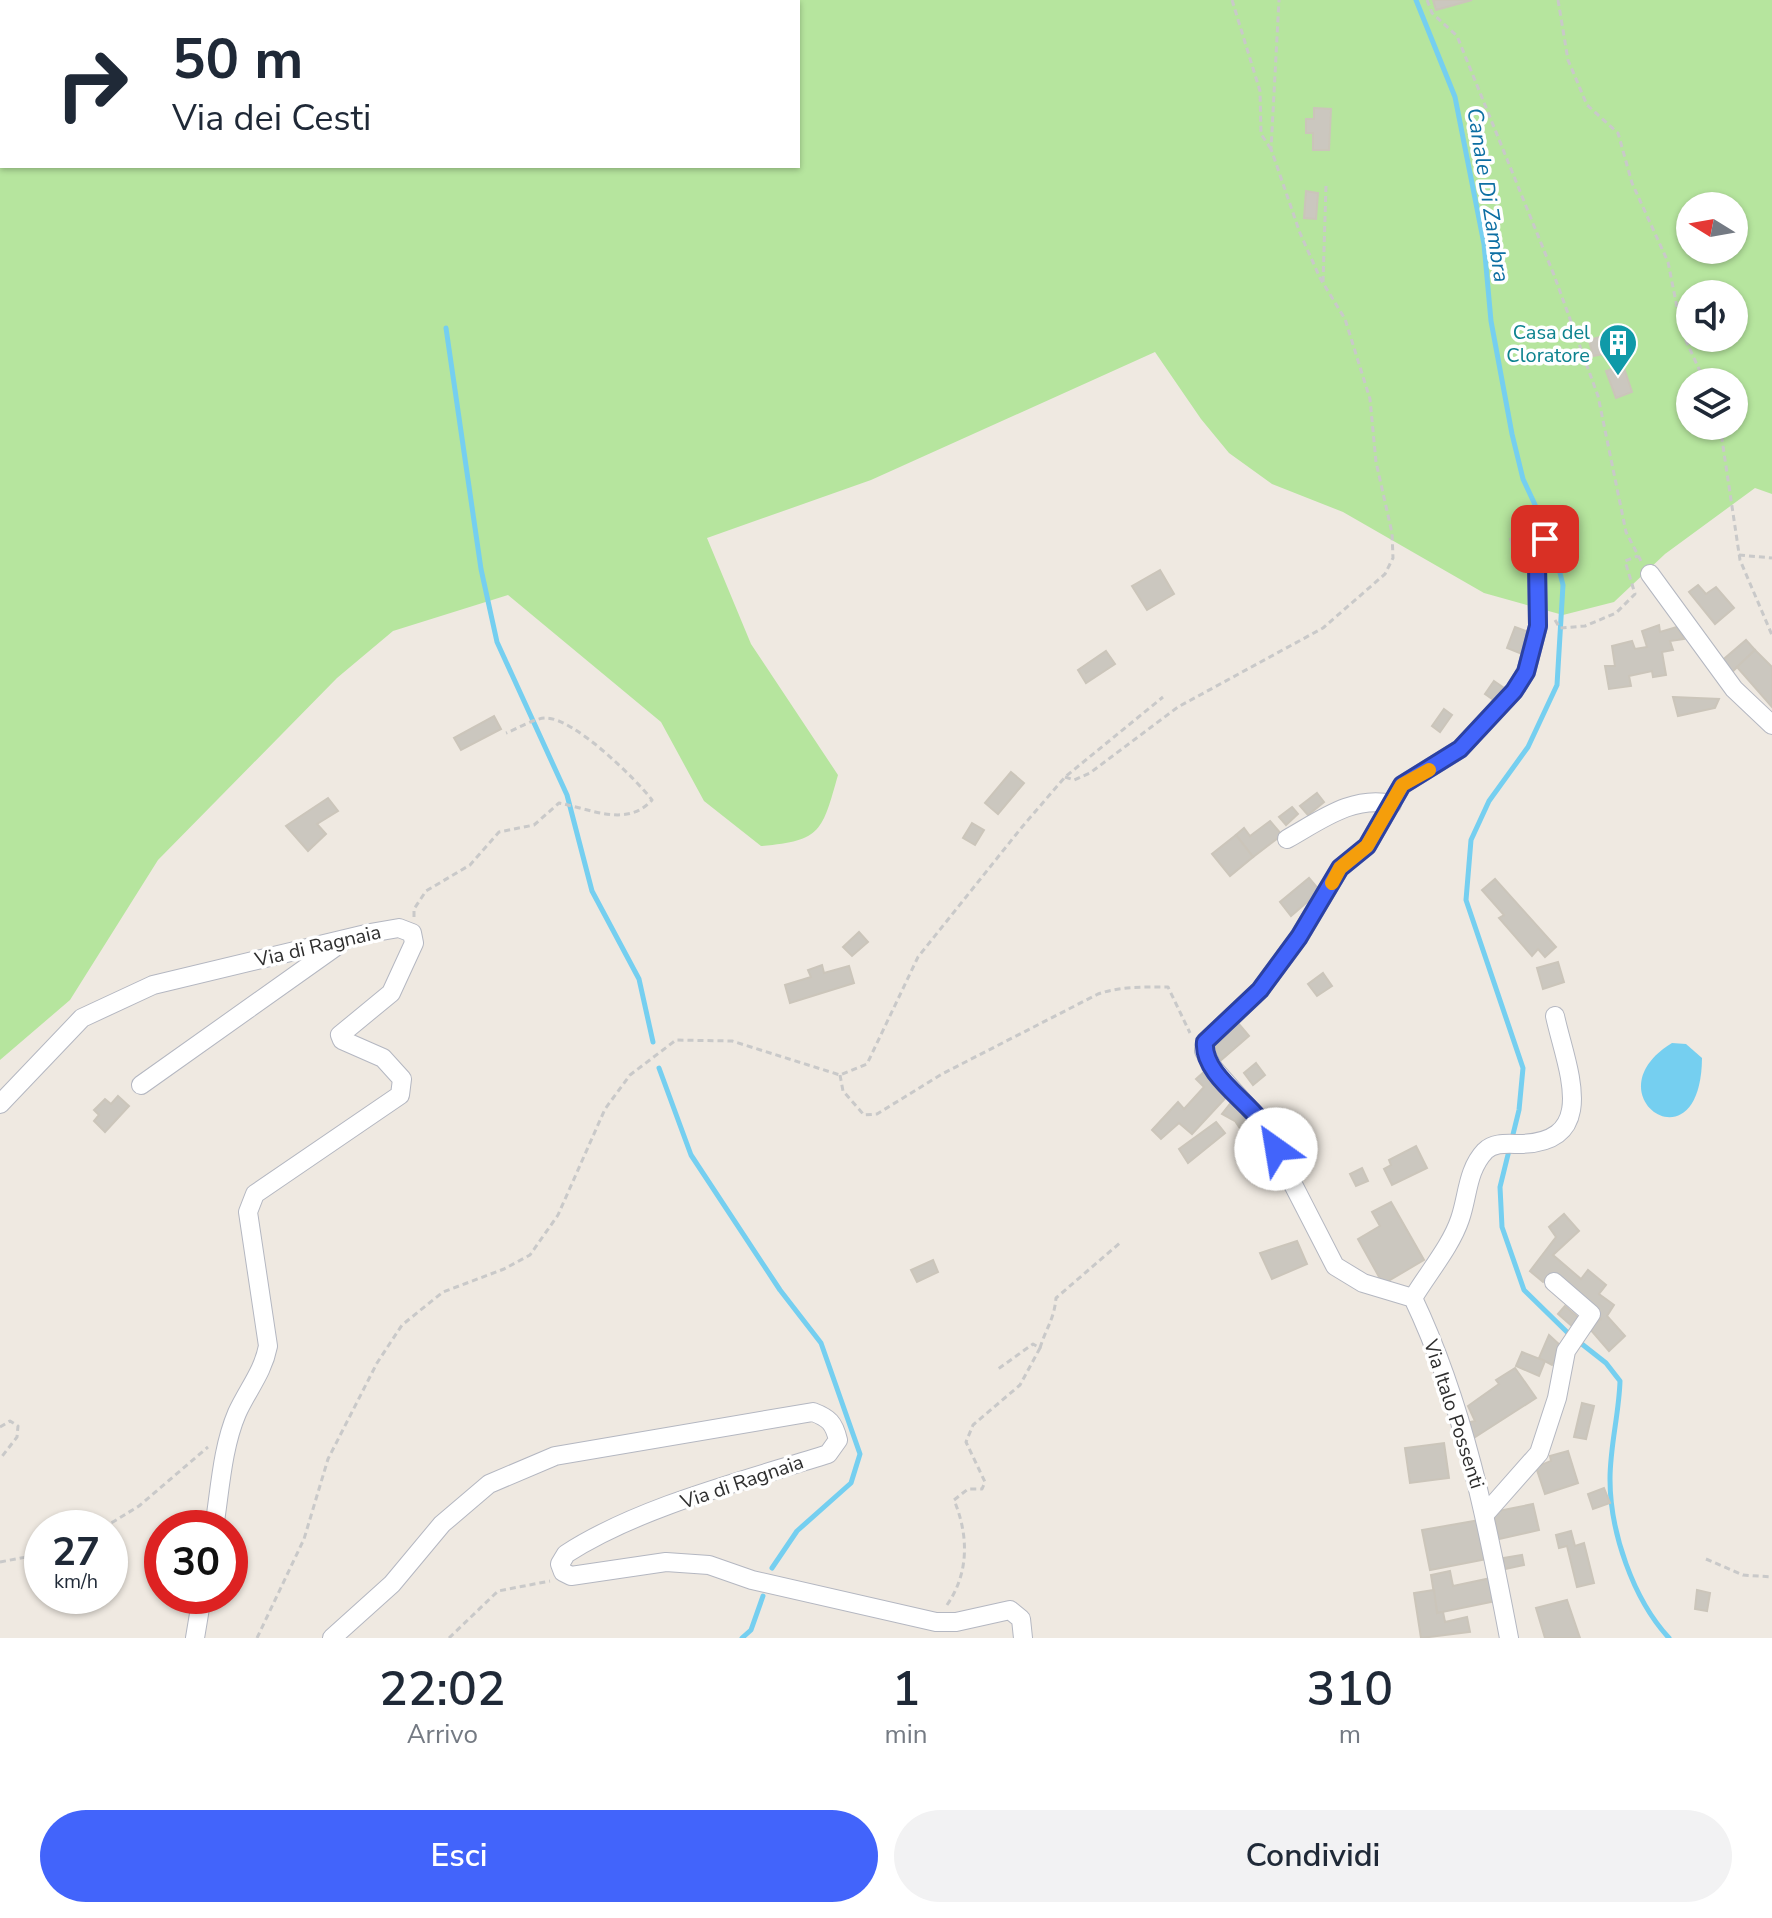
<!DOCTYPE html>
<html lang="it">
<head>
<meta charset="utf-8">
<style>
	:root { --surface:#fff; --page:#f2f2f3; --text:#1f2937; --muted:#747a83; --accent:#4264fb }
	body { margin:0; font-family:"Nunito Sans",sans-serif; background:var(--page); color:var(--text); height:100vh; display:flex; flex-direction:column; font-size:30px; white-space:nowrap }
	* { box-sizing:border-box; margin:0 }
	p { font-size:26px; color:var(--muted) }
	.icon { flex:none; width:44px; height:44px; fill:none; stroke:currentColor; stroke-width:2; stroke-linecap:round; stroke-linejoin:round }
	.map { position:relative; height:1638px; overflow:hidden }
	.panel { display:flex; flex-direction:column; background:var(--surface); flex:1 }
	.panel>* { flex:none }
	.guide { position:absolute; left:0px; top:0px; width:800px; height:168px; box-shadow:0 2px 6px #0004; background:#fff; color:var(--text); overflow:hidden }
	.needle { width:52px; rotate:281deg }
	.fabs { position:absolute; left:1676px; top:192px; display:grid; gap:16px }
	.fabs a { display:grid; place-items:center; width:72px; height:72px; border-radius:50%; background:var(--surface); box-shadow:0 2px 6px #0004; font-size:40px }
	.speed { position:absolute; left:24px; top:1510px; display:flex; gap:16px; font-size:40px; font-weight:700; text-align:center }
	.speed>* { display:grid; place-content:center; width:104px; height:104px; border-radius:50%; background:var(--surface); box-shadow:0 2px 6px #0004; line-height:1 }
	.speed small { font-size:20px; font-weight:400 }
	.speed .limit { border:12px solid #d22; background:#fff; color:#111 }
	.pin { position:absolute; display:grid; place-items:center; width:68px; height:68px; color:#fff; margin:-34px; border-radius:16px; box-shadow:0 4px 12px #0006 }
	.me { position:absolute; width:88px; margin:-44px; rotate:328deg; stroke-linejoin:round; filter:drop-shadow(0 0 6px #0008) }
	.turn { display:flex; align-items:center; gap:28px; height:168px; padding:0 40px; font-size:36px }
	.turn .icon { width:104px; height:104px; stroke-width:2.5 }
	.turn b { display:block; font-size:56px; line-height:68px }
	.eta { display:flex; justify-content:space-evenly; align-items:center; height:136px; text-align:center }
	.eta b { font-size:48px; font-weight:600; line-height:56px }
	.button { display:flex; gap:16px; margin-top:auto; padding:16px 40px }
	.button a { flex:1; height:92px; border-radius:48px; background:var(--accent); color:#fff; font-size:32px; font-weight:600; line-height:92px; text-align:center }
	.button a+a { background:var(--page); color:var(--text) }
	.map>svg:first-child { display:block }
	.green { fill:#b6e59e; fill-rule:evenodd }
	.water { fill:#75cff0 }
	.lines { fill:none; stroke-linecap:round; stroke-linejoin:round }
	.stream { stroke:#75cff0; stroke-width:5 }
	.building { fill:#cbc7bf; stroke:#cbc5ba; stroke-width:2 }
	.minor-casing { stroke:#b4b7c1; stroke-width:20 }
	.path { stroke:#c9c9c9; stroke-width:3; stroke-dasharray:6 4; stroke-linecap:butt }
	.minor { stroke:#fff; stroke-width:18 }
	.route-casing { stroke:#2b41a3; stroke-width:20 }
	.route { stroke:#4264fb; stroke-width:14 }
	.slow { stroke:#f59e0b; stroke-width:14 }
	.labels { text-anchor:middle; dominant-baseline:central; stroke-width:7; stroke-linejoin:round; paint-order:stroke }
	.culture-label { font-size:20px; fill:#0d838f; stroke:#fff; text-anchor:end }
	.street-label { font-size:20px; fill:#2e2e2e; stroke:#fff }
	.water-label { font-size:22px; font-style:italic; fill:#0d6fa3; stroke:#fff }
</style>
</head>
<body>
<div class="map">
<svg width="1772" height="1638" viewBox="0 0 1772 1638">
	<rect width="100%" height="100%" fill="#efe9e1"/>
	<!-- green -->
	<path class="green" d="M0 0H1772V494L1755 488 1665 554 1614 602 1563 615 1484 593 1343 512 1272 484 1229 453 1201 419 1155 352 871 480 707 538 751 644 838 775C822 831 822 841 761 846L704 801 661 722 508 595 393 631 337 678 158 860 70 1000 0 1060ZM2 2H798V166H2ZM1690 206H1734V250H1690ZM1690 294H1734V338H1690ZM1690 382H1734V426H1690Z"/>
	<!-- water -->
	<path class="water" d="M1672 1043 1686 1044 1702 1058C1701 1173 1588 1094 1672 1043Z"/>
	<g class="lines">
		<!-- stream -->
		<g class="stream">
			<path d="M1416 0 1455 97 1484 244 1491 321 1512 434 1523 479 1552 541 1563 585 1557 685 1528 747 1489 801 1471 840 1466 900 1523 1068 1519 1110 1500 1187 1502 1227 1524 1290 1570 1335"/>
			<path d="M446 328 481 569 497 642 567 795 592 891 639 979 653 1042"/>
			<path d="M659 1068 691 1155 780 1290 821 1343 860 1454 851 1483 797 1531 772 1568"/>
			<path d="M1578 1341 1606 1363 1620 1381C1619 1414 1610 1446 1610 1479 1610 1532 1633 1599 1669 1638"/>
			<path d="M742 1638 751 1630 763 1596"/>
		</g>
	</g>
	<!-- building -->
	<g class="building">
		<path d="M1433 0H1472L1436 10Z"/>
		<path d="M1314 108 1331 109 1329 150H1313V133H1306V119H1314Z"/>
		<path d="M1306 191 1318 193 1316 219 1304 218Z"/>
		<path d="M1600 337 1604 354 1593 356 1589 340Z"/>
		<path d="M1623 365 1632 392 1616 398 1606 371Z"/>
		<path d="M1530 521 1541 544 1529 547 1533 561 1517 566 1510 539 1520 536 1517 525Z"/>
		<path d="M1160 570 1174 594 1147 610 1132 586Z"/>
		<path d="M1698 585 1706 594 1716 587 1734 608 1715 624 1689 592Z"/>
		<path d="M1659 625 1660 632 1677 627 1684 639 1670 641 1673 650 1662 652 1666 675 1653 677 1652 671 1629 676 1631 686 1609 689 1605 666H1615L1612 646 1632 641 1635 649 1647 647 1642 631Z"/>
		<path d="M1515 627 1531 633 1522 654 1507 648Z"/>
		<path d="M1746 640 1755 650 1729 675 1719 663Z"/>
		<path d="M1755 650 1772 667V707L1737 667Z"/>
		<path d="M1106 651 1115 664 1086 683 1078 670Z"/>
		<path d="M1494 681 1507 690 1498 703 1485 694Z"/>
		<path d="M1673 697 1719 699 1715 708 1678 716Z"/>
		<path d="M1444 709 1452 715 1440 732 1432 726Z"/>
		<path d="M494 716 501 729 461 750 454 738Z"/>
		<path d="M1011 772 1024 783 998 814 985 803Z"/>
		<path d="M1317 793 1324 802 1308 815 1300 806Z"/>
		<path d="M328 798 338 811 317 824 326 834 308 851 286 826Z"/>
		<path d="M1292 807 1298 814 1286 825 1279 817Z"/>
		<path d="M1270 821 1282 835 1253 857 1236 835 1244 828 1250 836Z"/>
		<path d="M972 823 984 830 975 845 963 838Z"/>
		<path d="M1236 835 1253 857 1230 876 1212 854Z"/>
		<path d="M1309 878 1320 891 1291 916 1280 902Z"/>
		<path d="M1495 879 1556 947 1545 957 1538 949 1532 956 1499 918 1504 915 1482 890Z"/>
		<path d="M859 932 868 942 852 956 843 947Z"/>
		<path d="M1558 962 1564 982 1543 989 1537 968Z"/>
		<path d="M822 965 824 973 849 966 854 983 790 1003 785 985 811 977 808 970Z"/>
		<path d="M1323 973 1332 986 1317 996 1308 984Z"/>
		<path d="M1238 1023 1249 1036 1220 1061 1209 1048Z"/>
		<path d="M1256 1063 1265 1075 1253 1085 1244 1073Z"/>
		<path d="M1207 1069 1231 1092 1192 1134 1179 1123 1161 1139 1152 1130 1178 1102 1184 1109 1204 1087 1196 1079Z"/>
		<path d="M118 1096 129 1106 105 1132 94 1121 99 1115 94 1110 105 1099 111 1104Z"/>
		<path d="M1233 1100 1260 1131 1247 1139 1235 1121 1222 1114Z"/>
		<path d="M1216 1122 1225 1133 1188 1163 1179 1149Z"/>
		<path d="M1255 1138 1260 1151 1244 1157 1241 1144Z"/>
		<path d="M1416 1146 1427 1168 1392 1185 1384 1169 1391 1165 1389 1160Z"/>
		<path d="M1362 1168 1368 1181 1356 1186 1350 1174Z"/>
		<path d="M1391 1202 1424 1260 1383 1284 1358 1239 1380 1226 1372 1212Z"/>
		<path d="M1564 1214 1579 1231 1553 1255 1581 1279 1588 1270 1606 1285 1599 1294 1614 1305 1607 1316 1625 1336 1609 1351 1589 1328 1601 1319 1551 1274 1543 1282 1530 1271 1556 1237 1549 1227Z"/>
		<path d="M1297 1241 1307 1264 1272 1279 1260 1253Z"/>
		<path d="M933 1260 938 1272 917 1282 911 1270Z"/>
		<path d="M1565 1306 1580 1319 1573 1327 1558 1314Z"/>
		<path d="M1549 1335 1563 1348 1552 1365 1539 1358Z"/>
		<path d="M1522 1352 1545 1361 1539 1376 1516 1366Z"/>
		<path d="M1515 1368 1536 1398 1472 1439 1470 1422 1475 1421 1468 1406 1499 1384 1496 1380Z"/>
		<path d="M1582 1403 1594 1406 1586 1439 1574 1437Z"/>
		<path d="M1444 1443 1449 1478 1410 1483 1405 1448Z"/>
		<path d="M1568 1451 1578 1483 1545 1494 1536 1467 1551 1461 1550 1456Z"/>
		<path d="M1604 1488 1610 1503 1593 1509 1588 1494Z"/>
		<path d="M1533 1504 1539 1530 1499 1539 1493 1512Z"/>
		<path d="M1480 1520 1487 1559 1430 1570 1422 1530Z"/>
		<path d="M1571 1531 1575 1546 1584 1543 1594 1583 1577 1587 1567 1546 1559 1548 1556 1535Z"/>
		<path d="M1522 1555 1524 1565 1505 1569 1503 1558Z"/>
		<path d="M1450 1571 1453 1586 1491 1578 1496 1601 1437 1613 1431 1575Z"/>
		<path d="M1434 1590 1437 1613 1443 1612 1445 1622 1467 1617 1470 1632 1421 1638 1414 1593Z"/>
		<path d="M1697 1590 1710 1593 1707 1611 1695 1609Z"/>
		<path d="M1567 1600 1580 1638H1545L1536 1608Z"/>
	</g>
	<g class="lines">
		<!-- minor casing -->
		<g class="minor-casing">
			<g id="minor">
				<path d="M1650 574 1734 689 1772 725"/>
				<path d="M1287 839C1321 820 1353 795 1392 804"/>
				<path d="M141 1085 341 943"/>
				<path d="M0 1104 82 1018 153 985 370 933 399 928 412 933 414 943 391 993 340 1035 342 1040 383 1058 402 1079 400 1095 255 1194 248 1212 268 1346C263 1372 248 1389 237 1413 222 1448 220 1491 214 1528"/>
				<path d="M1413 1298C1428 1273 1451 1246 1460 1219 1468 1196 1467 1170 1485 1151 1494 1142 1508 1144 1520 1144 1601 1142 1566 1067 1555 1016"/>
				<path d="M1486 1513 1539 1453 1557 1398 1566 1351 1591 1314 1554 1282"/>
				<path d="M195 1638 202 1596"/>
				<path d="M332 1638 392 1584 442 1524 489 1484 555 1456 813 1412C829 1418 834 1423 838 1440L828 1454C746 1480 638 1507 566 1554L560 1564 563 1572 571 1576 666 1562 709 1565 752 1580 936 1622H956L1010 1610 1021 1619 1023 1638"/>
				<path d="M1509 1638C1487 1522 1464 1405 1413 1298L1363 1283 1335 1266 1261 1122 1214 1069 1204 1051 1205 1042 1260 990 1299 937 1340 868 1367 846 1402 785 1460 749 1514 691 1526 672 1538 626 1537 563 1545 539"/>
			</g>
		</g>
		<!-- path -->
		<g class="path">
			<path d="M1232 0 1260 91 1261 134 1271 149"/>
			<path d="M1427 0 1432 13 1457 36 1554 275 1598 396 1626 532 1641 561"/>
			<path d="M1558 0 1568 60 1587 105 1618 133 1632 183 1668 262 1682 332 1705 382"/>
			<path d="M71 2 74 0"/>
			<path d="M0 66 2 64"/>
			<path d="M1323 282 1326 185"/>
			<path d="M1720 426 1740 560 1772 635"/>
			<path d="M1739 555 1772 558"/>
			<path d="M1555 620 1560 628 1585 626 1616 613 1635 594 1625 561 1638 556"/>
			<path d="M1065 777 1074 780 1090 773 1178 707 1323 628 1385 574 1393 558 1392 533 1376 462 1370 399 1345 319 1320 278 1300 233 1271 149 1279 0"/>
			<path d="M414 917V909L426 891 470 865 499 832 534 825 559 803C591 809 627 828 652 800 636 779 574 718 546 718 534 718 517 729 506 733"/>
			<path d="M840 1075 843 1091 864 1115 877 1114 942 1074 1098 994C1121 986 1144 987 1168 987L1190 1033"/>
			<path d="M1040 1348C1046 1328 1054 1320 1056 1298L1121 1242"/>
			<path d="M0 1427 10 1421 18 1426 17 1437 0 1459"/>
			<path d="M103 1528 139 1506 208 1447"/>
			<path d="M1706 1559 1743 1575 1772 1577"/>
			<path d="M0 1562 42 1554"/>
			<path d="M947 1605C969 1573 969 1536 954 1500L968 1489H982L985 1482 966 1442 973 1425 1020 1385 1040 1348 1033 1344 998 1369"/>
			<path d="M257 1638 304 1539 328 1459 377 1363 402 1325 443 1292 504 1269 530 1255 558 1215 605 1109 630 1075 676 1040 732 1041 840 1075 867 1064 918 957 1022 827 1065 777 1163 697"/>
			<path d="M449 1638 498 1591 550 1581"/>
		</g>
		<!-- minor -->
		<use href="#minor" class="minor"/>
	</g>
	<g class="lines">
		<!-- route casing -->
		<g class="route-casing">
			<path id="route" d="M1276 1149C1271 1140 1266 1129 1260 1120 1243 1098 1202 1072 1205 1042L1260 990 1299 937 1340 868 1367 846 1402 785 1460 749 1514 691 1526 672 1538 626 1537 563 1545 539"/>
		</g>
		<!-- route -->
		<use href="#route" class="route"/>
		<!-- slow -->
		<path class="slow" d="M1332 883 1340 868 1367 846 1402 785 1429 770"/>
	</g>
	<!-- icons -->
	<defs>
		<g id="building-pin" transform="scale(2)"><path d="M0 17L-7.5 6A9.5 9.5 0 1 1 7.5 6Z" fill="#0f9aa8" stroke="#fff"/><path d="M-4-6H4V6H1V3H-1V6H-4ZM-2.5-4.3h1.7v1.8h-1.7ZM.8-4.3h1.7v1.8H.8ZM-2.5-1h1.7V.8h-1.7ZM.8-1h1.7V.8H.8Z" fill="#fff"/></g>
	</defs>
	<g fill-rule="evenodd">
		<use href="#building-pin" x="1618" y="343"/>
	</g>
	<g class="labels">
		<!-- culture labels -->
		<g class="culture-label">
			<text x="1590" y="332">Casa del<tspan x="1590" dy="23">Cloratore</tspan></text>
		</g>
		<!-- street labels -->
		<g class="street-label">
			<text transform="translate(318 946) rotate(-13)">Via di Ragnaia</text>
			<text transform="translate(1454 1414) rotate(72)">Via Italo Possenti</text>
			<text transform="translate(742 1482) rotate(-19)">Via di Ragnaia</text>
		</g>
		<!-- water labels -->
		<g class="water-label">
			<text transform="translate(1488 195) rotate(81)">Canale Di Zambra</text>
		</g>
	</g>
</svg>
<div class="fabs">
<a><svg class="needle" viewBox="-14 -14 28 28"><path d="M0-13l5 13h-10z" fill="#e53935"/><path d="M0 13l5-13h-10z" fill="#747a83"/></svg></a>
<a><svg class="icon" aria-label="sound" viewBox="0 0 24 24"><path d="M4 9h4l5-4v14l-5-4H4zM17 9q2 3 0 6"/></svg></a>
<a><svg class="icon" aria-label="layers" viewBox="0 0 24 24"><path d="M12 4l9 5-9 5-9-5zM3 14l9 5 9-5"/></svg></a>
</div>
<div class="speed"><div>27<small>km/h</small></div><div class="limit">30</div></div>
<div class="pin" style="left:1545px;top:539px;background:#d93025"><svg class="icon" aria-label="arrive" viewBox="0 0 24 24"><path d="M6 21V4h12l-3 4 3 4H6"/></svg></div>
<svg class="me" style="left:1276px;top:1149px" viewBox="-20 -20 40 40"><circle r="19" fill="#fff"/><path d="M0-13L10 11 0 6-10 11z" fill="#4264fb"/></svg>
<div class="guide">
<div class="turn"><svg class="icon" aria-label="right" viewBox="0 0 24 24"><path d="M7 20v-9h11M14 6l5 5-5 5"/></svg><div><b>50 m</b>Via dei Cesti</div></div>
</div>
</div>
<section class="panel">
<div class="eta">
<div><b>22:02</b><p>Arrivo</p></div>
<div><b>1</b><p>min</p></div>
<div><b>310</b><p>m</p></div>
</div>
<div class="button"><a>Esci</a><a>Condividi</a></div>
</section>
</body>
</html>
